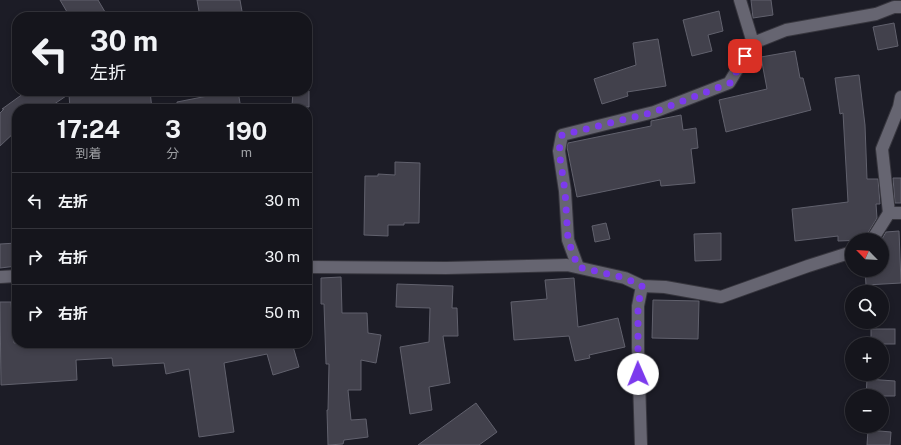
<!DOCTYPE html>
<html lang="ja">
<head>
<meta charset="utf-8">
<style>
	:root { --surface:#15151c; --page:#222229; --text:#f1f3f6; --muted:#9d9fa3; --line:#34343b }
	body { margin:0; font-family:"Public Sans","Noto Sans JP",sans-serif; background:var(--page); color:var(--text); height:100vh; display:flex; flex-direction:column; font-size:15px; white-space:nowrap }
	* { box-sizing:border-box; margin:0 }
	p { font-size:13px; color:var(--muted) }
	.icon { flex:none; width:22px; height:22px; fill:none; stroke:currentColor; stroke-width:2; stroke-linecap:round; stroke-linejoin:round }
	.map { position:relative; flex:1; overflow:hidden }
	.details { position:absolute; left:12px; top:104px; width:300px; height:244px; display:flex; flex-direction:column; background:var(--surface); border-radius:16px; box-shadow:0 2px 6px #0003,0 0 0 1px var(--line) }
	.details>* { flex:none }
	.guide { position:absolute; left:12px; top:12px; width:300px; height:84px; border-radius:16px; box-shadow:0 2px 6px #0003,0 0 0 1px var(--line); background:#15151c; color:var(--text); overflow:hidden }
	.needle { width:26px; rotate:295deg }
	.buttons { position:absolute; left:845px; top:233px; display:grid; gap:8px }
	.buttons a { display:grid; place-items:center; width:44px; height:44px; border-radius:50%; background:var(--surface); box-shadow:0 2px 6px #0003,0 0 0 1px var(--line); font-size:20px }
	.pin { position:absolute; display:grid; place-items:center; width:34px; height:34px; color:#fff; margin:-17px; border-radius:8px; box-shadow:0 2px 6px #0006 }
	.me { position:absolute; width:44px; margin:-22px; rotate:359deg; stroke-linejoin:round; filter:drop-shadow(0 0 3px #0008) }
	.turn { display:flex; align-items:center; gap:14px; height:84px; padding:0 12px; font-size:18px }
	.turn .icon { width:52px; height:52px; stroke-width:2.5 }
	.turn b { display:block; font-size:28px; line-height:34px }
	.eta { display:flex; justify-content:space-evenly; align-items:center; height:68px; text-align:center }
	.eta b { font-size:24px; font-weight:700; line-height:28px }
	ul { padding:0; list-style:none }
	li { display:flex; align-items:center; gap:12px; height:56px; padding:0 12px; border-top:1px solid var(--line) }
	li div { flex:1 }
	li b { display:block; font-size:15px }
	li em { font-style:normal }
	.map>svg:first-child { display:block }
	.building { fill:#42414c; stroke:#61616d }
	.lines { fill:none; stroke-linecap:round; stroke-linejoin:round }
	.minor-casing { stroke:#37363e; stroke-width:14 }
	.minor { stroke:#666571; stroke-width:12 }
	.route { stroke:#7c3aed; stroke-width:7; stroke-dasharray:0 12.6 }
</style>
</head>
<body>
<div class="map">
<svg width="901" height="445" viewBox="0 0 901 445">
	<rect width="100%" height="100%" fill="#1c1c26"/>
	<!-- building -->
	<g class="building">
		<path d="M60 0H98L108 17H70Z"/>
		<path d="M197 0H240L243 17H200Z"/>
		<path d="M751 0H771L773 15 753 18Z"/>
		<path d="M719 11 723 31 708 35 712 51 692 56 683 20Z"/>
		<path d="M894 23 898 46 878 50 873 27Z"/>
		<path d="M658 39 666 86 627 92 628 96 602 104 594 79 636 65 633 43Z"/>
		<path d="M795 51 800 78H803L811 110 726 132 719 100 767 89 761 57Z"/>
		<path d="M859 75 865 125 867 179H878L880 204H876L877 218 866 236 865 240 838 241V236L795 241 792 209 848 202 843 113 840 114 835 78Z"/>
		<path d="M27 91H150L152 109H70L69 94 47 109H17V130L0 146V113L4 109H2Z"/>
		<path d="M233 91H238L241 109H177V102Z"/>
		<path d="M293 91H309V107L292 106Z"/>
		<path d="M681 115 683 130 696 128 698 148 691 149 695 183 661 186 660 180 577 197 567 147 568 143 651 126V121Z"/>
		<path d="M395 162 420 163 419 223H404V225H388V236L364 235 365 176H378V174L395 175Z"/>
		<path d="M893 178H901V203H895Z"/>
		<path d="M606 223 610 239 595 242 592 226Z"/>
		<path d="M899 231 901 283 866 285 865 270H884L882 239 886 232Z"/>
		<path d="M721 233V260L695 261 694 234Z"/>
		<path d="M17 243V266L0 268V244Z"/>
		<path d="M341 277 342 313H367L368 333 381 335 376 363 361 360V390H348L351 420 366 419 368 437 344 440 343 444 328 445 327 410H328L329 364H326L324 304H321V278Z"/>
		<path d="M574 278 578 327 618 318 625 347 589 355 590 358 575 361 569 336 514 340 511 302 547 299 545 280Z"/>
		<path d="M397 284 453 286 452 308H457L458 336H443L450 383 429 387 432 410 410 414 400 347 429 342 430 308 396 307Z"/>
		<path d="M653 300 699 301 698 339 652 338Z"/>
		<path d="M0 302H11L14 343H292L299 367 273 375 267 354 224 363 234 432 199 437 189 369 166 374 164 363 113 366 112 358 76 360 77 380 1 385Z"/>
		<rect x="871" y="329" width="24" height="15"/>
		<path d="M867 379 895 381V396H866Z"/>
		<path d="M476 403 497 432 479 445H418Z"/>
		<path d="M868 430 891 432 890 445H867Z"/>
	</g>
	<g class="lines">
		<!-- minor casing -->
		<g class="minor-casing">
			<g id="minor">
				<path d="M753 43 786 30 876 14 894 7H901"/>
				<path d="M889 213 882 149 899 107 901 97"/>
				<path d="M872 240 889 213H901"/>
				<path d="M307 267 446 268 567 265 625 278 642 286 665 287 721 297 808 266 852 252"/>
				<path d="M578 267 568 240 565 191 559 151 562 135 654 112 729 83 753 43 740 0"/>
				<path d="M0 277 17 276"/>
				<path d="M641 445 638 347V306L642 286"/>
			</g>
		</g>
		<!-- minor -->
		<use href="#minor" class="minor"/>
	</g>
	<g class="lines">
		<!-- route -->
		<path class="route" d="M638 374V306L642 286 625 278 578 267 568 240 565 191 559 151 562 135 654 112 730 83 745 56"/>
	</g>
</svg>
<div class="buttons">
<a><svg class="needle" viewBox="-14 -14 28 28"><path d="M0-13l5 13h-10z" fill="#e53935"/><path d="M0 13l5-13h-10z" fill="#9d9fa3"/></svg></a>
<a><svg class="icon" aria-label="search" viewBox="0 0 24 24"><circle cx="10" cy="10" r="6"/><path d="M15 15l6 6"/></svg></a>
<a>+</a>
<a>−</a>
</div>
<div class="pin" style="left:745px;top:56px;background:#d93025"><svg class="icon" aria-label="arrive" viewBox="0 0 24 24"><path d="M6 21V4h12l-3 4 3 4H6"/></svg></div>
<svg class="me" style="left:638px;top:374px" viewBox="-20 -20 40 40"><circle r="19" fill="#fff"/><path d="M0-13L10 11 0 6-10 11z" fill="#7c3aed"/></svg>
<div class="guide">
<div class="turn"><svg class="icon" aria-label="left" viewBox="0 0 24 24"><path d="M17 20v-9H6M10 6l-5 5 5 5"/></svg><div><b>30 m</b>左折</div></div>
</div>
<section class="details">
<div class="eta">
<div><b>17:24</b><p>到着</p></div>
<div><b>3</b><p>分</p></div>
<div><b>190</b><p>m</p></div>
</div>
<ul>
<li><svg class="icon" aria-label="left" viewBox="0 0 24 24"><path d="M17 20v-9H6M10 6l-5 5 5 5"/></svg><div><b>左折</b></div><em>30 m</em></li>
<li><svg class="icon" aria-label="right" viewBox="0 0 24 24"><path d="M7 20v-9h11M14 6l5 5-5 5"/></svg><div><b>右折</b></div><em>30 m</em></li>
<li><svg class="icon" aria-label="right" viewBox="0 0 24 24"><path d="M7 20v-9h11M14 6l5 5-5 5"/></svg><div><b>右折</b></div><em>50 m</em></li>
</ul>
</section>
</div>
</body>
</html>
